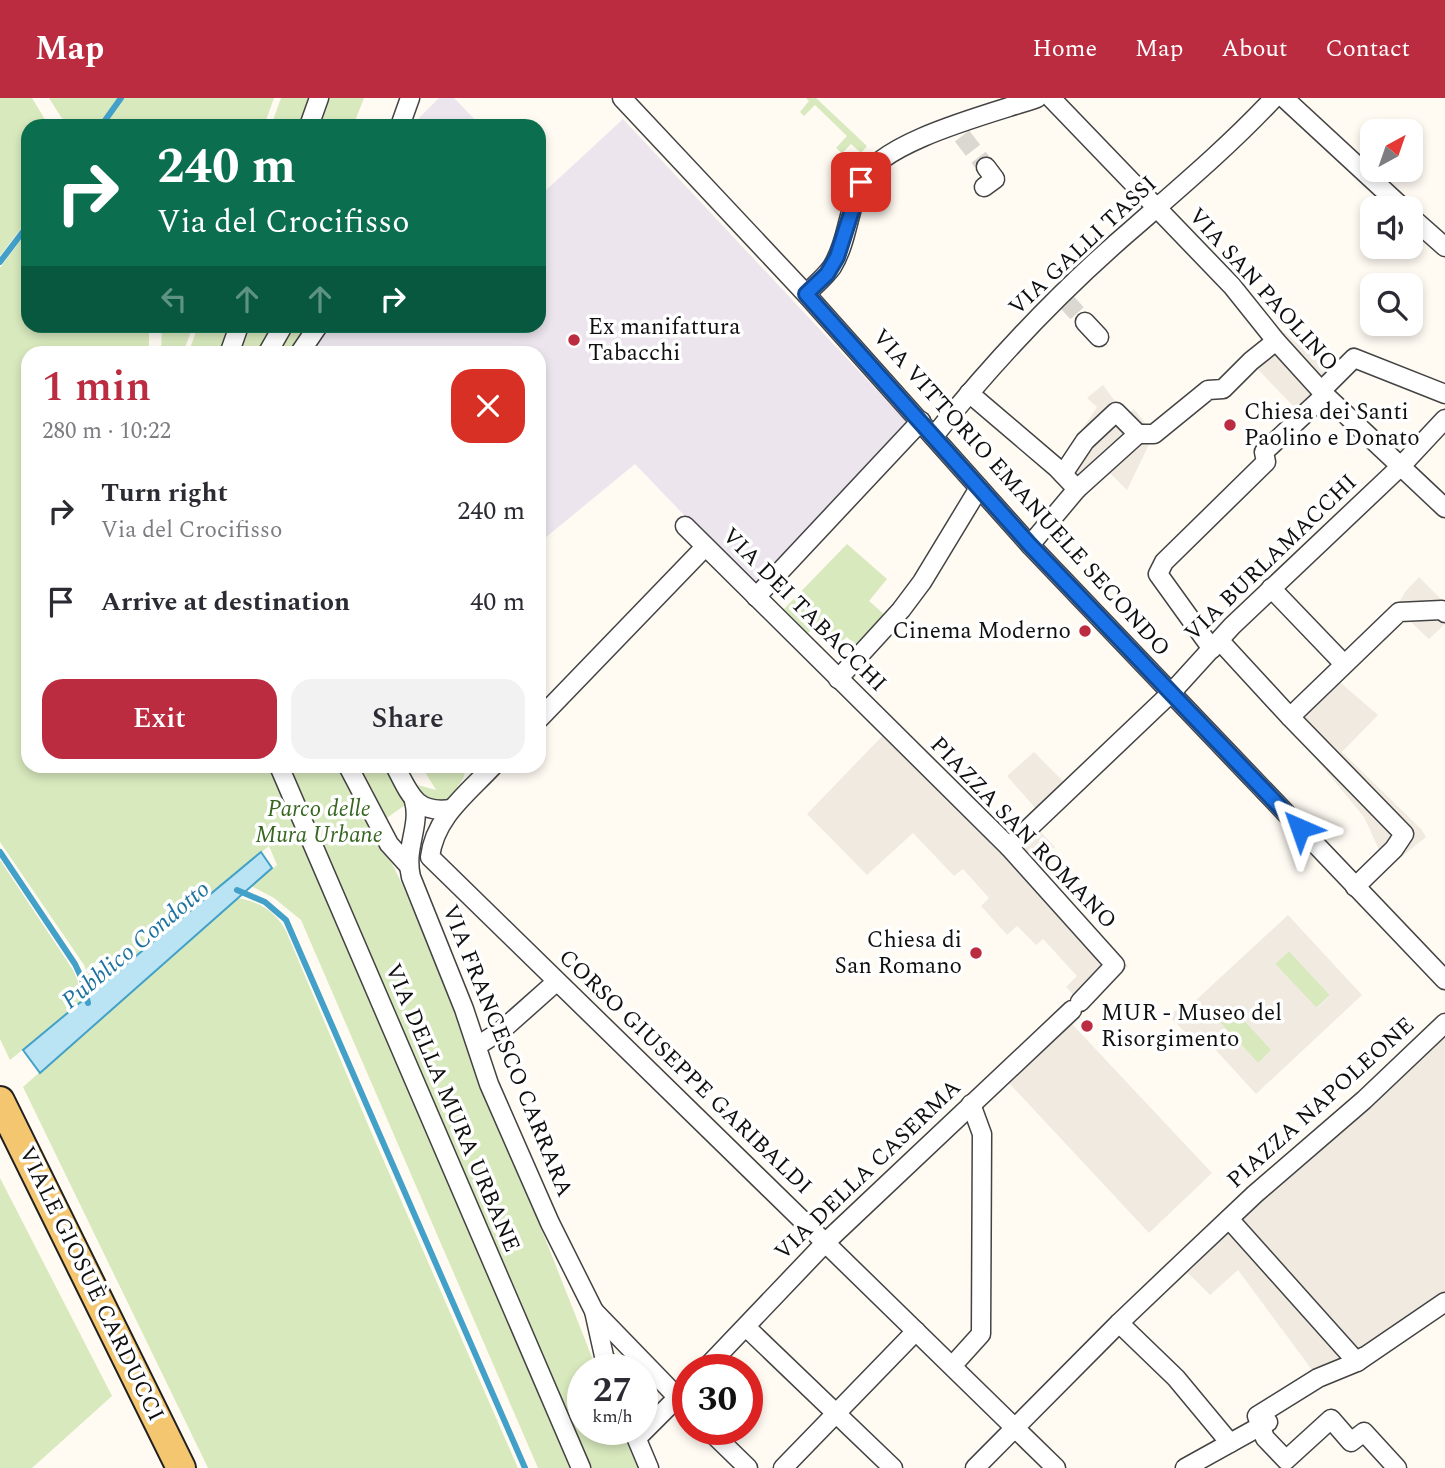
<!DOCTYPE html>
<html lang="en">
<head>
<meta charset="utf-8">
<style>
	:root { --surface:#fff; --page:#f2f2f3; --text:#2b2b33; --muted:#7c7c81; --accent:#bc2c41 }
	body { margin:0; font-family:Spectral,serif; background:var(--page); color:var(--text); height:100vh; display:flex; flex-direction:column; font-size:26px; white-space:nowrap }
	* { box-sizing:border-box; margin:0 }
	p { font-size:23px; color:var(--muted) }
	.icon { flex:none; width:38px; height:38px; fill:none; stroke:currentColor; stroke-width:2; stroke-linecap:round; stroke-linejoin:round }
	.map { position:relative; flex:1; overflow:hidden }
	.sheet { position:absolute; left:21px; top:248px; width:525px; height:427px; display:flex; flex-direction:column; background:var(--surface); border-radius:21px; box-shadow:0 4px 10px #0003 }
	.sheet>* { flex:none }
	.guide { position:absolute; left:21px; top:21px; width:525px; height:214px; border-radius:21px; box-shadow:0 4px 10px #0003; background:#0b6e4f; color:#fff; overflow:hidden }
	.needle { width:46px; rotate:40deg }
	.tools { position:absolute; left:1360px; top:21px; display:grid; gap:14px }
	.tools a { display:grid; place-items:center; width:63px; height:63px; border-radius:14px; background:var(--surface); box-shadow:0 4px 10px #0003; font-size:35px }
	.speed { position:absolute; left:567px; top:1256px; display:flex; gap:14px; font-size:35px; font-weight:700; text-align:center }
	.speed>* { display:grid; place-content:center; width:91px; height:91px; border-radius:50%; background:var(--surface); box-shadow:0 4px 10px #0003; line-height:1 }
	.speed small { font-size:18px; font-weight:400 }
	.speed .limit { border:10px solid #d22; background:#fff; color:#111 }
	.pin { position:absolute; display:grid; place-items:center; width:60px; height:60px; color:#fff; margin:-30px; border-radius:14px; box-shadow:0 4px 10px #0006 }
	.me { position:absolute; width:77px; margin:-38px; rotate:317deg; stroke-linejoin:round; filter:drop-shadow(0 0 5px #0008) }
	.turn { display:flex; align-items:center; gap:24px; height:147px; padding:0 21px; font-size:32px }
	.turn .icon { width:91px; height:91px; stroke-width:2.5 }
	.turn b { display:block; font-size:49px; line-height:60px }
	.lanes { display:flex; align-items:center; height:66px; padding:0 21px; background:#0003; justify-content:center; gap:35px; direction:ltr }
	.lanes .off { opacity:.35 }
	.round { display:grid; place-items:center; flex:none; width:74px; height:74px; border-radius:21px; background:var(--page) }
	.headline { display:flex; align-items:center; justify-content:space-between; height:119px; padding:0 21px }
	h1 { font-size:42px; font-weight:600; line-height:52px; color:var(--accent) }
	.primary-button { display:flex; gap:14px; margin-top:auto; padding:14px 21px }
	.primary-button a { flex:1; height:80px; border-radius:21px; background:var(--accent); color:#fff; font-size:28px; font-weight:600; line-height:80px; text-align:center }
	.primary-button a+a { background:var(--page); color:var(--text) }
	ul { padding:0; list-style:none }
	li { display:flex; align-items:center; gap:21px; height:91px; padding:0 21px }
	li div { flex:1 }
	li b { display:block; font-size:26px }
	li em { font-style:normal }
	header { display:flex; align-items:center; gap:42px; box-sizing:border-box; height:98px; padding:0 35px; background:var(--accent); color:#fff }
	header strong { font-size:33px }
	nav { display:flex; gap:38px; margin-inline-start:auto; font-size:24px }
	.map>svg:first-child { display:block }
	.industrial { fill:#ece5ee }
	.green { fill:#d8e9bd }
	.plaza { fill:#f0eae1; fill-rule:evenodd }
	.water { fill:#bae4f4; stroke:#43a1c9; stroke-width:2 }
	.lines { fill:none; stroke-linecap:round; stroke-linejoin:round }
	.stream { stroke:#43a1c9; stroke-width:6 }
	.street-tunnel { stroke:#dbd8d1; stroke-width:18; stroke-dasharray:18 9; stroke-linecap:butt }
	.street-casing { stroke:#434343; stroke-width:21 }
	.primary-casing { stroke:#212121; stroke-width:32 }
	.street { stroke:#fff; stroke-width:18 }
	.primary { stroke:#f3c66f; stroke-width:28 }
	.route-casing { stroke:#114b97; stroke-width:18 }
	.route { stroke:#1a73e8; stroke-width:12 }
	.poi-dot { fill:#bc2c41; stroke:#fff; stroke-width:2.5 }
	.labels { text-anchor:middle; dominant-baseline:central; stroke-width:7; stroke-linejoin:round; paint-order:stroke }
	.street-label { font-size:23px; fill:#101010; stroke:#fff }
	.poi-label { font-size:23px; fill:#101010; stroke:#fff; text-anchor:start }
	.park-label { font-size:23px; font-style:italic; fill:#376621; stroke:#fff }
	.water-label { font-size:24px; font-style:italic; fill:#1c729f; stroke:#fff }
</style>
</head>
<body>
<header>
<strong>Map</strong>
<nav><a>Home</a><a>Map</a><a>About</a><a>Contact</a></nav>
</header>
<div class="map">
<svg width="1445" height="1370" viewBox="0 0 1445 1370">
	<rect width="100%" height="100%" fill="#fffbf3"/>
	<!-- industrial -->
	<g class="industrial">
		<path d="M439 0H454L481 28H411Z"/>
		<path d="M623 21 912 330 754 490 635 366 539 445V256H306L330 228H539V89L544 94Z"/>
	</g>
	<!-- green -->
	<g class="green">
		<path d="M0 0H32L49 28H28V121L0 158Z"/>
		<path d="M49 0H274L264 28H71L61 19Z"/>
		<path d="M281 0H364L353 28H271Z"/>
		<path d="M806 0H816L867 48 861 55 851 46 842 55 836 50 847 38 815 7 804 18 800 14 809 3Z"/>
		<path d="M28 132V228H149V255L28 256V668L388 669 408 705 374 729 403 788 468 945 597 1272H583V1332H621L638 1370H538L301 822 274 800 251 788 277 767 269 748 92 895 91 884 84 867 0 744V170Z"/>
		<path d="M162 228H193L183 255H161Z"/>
		<path d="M198 228H310L292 255 188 256Z"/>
		<path d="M847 446 887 481 869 503 886 518 856 548 847 539 841 544 821 523 808 535 784 511Z"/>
		<path d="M422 669H464L466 671 463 681 446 705 426 701 418 687 436 692Z"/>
		<path d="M0 762 73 872 78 884 80 905 10 962 0 941Z"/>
		<path d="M236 800C259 803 275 813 286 833L369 1029 518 1370H208L23 989Z"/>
		<path d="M1289 853 1330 897 1316 910 1275 866Z"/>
		<path d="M1231 908 1272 952 1258 965 1217 921Z"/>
		<path d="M0 1080 112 1298 32 1370H0Z"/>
	</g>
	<!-- plaza -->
	<g class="plaza">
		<path d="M1280 231 1334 276 1300 315 1246 259Z"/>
		<path d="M1103 287 1126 318 1134 311 1154 336 1127 392 1105 370 1080 399 1061 364 1097 309 1087 300Z"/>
		<path d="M1419 479 1443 503 1445 502V526L1429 541 1396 510 1405 494Z"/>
		<path d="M1334 562 1336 581 1378 617 1342 654 1421 731 1426 739 1390 768 1381 756 1364 719 1279 616Z"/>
		<path d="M889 631 1010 739 1033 726 1055 749 1037 766 1128 868 1087 911 1066 889 1077 878 1043 841 1036 847 1017 828 1007 837 981 808 989 800 963 771 954 778 913 735 867 777 807 716Z"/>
		<path d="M1034 654 1069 689 1039 714 1007 678Z"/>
		<path d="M1288 817 1362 897 1256 996 1202 937 1194 943 1169 918 1176 912 1181 916ZM1289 853 1330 897 1317 910 1275 866ZM1231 908 1271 952 1258 965 1217 921Z"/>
		<path d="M1445 915V1204L1318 1280 1238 1172 1210 1197 1189 1176 1183 1164Z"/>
		<path d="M1072 926 1212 1075 1149 1135 1009 985Z"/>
	</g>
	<!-- water -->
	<path class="water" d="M261 754 272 770 40 975 23 952Z"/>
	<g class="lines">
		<!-- stream -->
		<g class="stream">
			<path d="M101 28 121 0"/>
			<path d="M0 164 28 127"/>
			<path d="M0 754 75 866 82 881 88 905"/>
			<path d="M237 792 265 804 286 822 525 1370"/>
		</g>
		<!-- street-tunnel -->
		<g class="street-tunnel">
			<path d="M962 38 986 69"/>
			<path d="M1065 202 1085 224"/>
		</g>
		<!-- street casing -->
		<g class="street-casing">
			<g id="street">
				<path d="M622 0 806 196 1030 447 1445 882"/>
				<path d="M1051 0 1232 188 1276 243 1325 297 1445 410"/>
				<path d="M1284 0 1403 110"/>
				<path d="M309 28 319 0"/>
				<path d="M400 28 410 0"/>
				<path d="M984 89 995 81 986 69"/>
				<path d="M1410 118 1445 149"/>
				<path d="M806 196C815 187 825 179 832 169 848 143 848 110 862 83 882 42 994 15 1037 0"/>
				<path d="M1085 224 1099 239"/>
				<path d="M229 256 239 228"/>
				<path d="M267 256 283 228"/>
				<path d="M299 256 318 228"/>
				<path d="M1321 293 1354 260 1445 296"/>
				<path d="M969 295 1057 370 1077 391 1030 447"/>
				<path d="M1138 336H1154L1208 292 1223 291 1251 263 1276 243"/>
				<path d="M934 338C995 262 1063 190 1137 127 1184 86 1231 46 1274 0"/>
				<path d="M1063 376 1085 343 1116 314 1138 336 1077 391"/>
				<path d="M685 428 1009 749 1115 867 1080 904"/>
				<path d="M1271 490 1344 566"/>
				<path d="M756 499 921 323"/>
				<path d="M1220 543 1290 619 1404 736 1394 751 1355 789"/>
				<path d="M1212 551 1158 476 1164 464 1266 364 1264 354 1325 297"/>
				<path d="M838 581 901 512 922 484 979 390"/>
				<path d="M1290 619 1399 514 1442 512 1445 515"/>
				<path d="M539 621 705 449"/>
				<path d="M279 668 581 1370"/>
				<path d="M348 668 389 746 408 767"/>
				<path d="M395 668C410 696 415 716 451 711"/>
				<path d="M493 668C467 696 435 719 430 759L1056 1370"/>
				<path d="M414 703C421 728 404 750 411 779L464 911 489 986 550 1125 594 1213 604 1258 610 1272"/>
				<path d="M1009 749 1172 594 1232 528 1401 368 1445 321"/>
				<path d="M477 948 502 932 556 884"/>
				<path d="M1229 1121 1357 1264 1363 1259"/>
				<path d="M594 1213 688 1310"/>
				<path d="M1119 1225 1176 1280 1230 1345"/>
				<path d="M746 1229 893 1370"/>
				<path d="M953 1267 981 1236 982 1036 971 1006"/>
				<path d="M704 1272 826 1144 1072 912"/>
				<path d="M633 1332 649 1370"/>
				<path d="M709 1332 748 1370"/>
				<path d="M637 1340 688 1289"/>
				<path d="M783 1370 916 1233"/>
				<path d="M975 1370 1119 1225 1183 1164 1255 1096 1364 1002 1445 925"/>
				<path d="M1185 1370 1268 1324"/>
				<path d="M1397 1370 1364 1334 1351 1344 1331 1321 1286 1362 1265 1340 1257 1318 1318 1280 1357 1264 1445 1204"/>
			</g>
		</g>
		<!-- primary casing -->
		<g class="primary-casing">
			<path id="primary" d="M0 1003 181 1370"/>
		</g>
		<!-- street -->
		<use href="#street" class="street"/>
		<!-- primary -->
		<use href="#primary" class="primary"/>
	</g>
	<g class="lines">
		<!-- route casing -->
		<g class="route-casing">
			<path id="route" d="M861 84 837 159 827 176 806 196 1030 447 1300 730"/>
		</g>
		<!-- route -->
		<use href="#route" class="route"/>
	</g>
	<!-- markers -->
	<g class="poi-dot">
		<circle cx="574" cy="242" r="7"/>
		<circle cx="1230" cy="327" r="7"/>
		<circle cx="1085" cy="533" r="7"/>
		<circle cx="976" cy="855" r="7"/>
		<circle cx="1087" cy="928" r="7"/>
	</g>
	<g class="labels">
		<!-- street labels -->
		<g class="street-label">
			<text transform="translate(1083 148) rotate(-43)">VIA GALLI TASSI</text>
			<text transform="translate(1263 192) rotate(48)">VIA SAN PAOLINO</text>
			<text transform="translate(1021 395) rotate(48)">VIA VITTORIO EMANUELE SECONDO</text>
			<text transform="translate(1271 460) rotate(-44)">VIA BURLAMACCHI</text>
			<text transform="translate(804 512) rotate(45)">VIA DEI TABACCHI</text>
			<text transform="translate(1023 735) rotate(46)">PIAZZA SAN ROMANO</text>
			<text transform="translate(507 953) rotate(68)">VIA FRANCESCO CARRARA</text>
			<text transform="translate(685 974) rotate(44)">CORSO GIUSEPPE GARIBALDI</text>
			<text transform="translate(1321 1005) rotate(-42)">PIAZZA NAPOLEONE</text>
			<text transform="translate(452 1010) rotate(67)">VIA DELLA MURA URBANE</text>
			<text transform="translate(868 1072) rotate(-44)">VIA DELLA CASERMA</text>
			<text transform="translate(91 1186) rotate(64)">VIALE GIOSUÈ CARDUCCI</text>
		</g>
		<!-- poi labels -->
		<g class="poi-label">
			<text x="588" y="229">Ex manifattura<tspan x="588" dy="26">Tabacchi</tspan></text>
			<text x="1244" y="314">Chiesa dei Santi<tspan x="1244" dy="26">Paolino e Donato</tspan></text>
			<text x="1071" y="533" text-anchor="end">Cinema Moderno</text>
			<text x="962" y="842" text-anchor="end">Chiesa di<tspan x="962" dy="26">San Romano</tspan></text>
			<text x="1101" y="915">MUR - Museo del<tspan x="1101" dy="26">Risorgimento</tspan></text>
		</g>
		<!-- park labels -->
		<g class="park-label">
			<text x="319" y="711">Parco delle<tspan x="319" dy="26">Mura Urbane</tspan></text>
		</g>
		<!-- water labels -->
		<g class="water-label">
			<text transform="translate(136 847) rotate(-40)">Pubblico Condotto</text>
		</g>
	</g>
</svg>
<div class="tools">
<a><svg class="needle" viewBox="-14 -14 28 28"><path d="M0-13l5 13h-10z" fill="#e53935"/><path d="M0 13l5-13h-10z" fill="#7c7c81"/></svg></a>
<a><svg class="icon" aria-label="sound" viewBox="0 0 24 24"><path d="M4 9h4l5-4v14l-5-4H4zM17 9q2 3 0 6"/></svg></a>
<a><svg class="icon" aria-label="search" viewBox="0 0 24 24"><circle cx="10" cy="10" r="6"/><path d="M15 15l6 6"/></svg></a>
</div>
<div class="speed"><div>27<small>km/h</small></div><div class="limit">30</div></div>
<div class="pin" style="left:861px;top:84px;background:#d93025"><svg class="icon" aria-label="arrive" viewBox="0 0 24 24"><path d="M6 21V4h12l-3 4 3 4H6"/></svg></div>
<svg class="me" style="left:1300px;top:730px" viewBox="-20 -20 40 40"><path d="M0-17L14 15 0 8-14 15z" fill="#1a73e8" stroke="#fff" stroke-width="4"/></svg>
<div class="guide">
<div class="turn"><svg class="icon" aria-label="right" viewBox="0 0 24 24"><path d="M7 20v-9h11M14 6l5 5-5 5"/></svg><div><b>240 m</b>Via del Crocifisso</div></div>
<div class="lanes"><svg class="icon off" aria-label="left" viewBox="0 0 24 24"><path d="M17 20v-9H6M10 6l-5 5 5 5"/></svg><svg class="icon off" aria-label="ahead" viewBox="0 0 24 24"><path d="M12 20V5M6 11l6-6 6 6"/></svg><svg class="icon off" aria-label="ahead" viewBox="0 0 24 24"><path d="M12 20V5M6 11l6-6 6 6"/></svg><svg class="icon" aria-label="right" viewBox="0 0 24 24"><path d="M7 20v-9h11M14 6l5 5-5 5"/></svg></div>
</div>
<section class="sheet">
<div class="headline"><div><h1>1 min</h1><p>280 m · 10:22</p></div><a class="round" style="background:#d93025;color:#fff"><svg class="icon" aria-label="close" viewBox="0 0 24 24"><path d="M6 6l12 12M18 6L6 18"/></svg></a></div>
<ul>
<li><svg class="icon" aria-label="right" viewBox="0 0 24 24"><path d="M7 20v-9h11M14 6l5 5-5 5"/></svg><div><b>Turn right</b><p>Via del Crocifisso</p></div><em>240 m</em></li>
<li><svg class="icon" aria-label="arrive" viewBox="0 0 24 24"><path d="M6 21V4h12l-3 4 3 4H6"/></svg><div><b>Arrive at destination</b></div><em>40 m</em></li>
</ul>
<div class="primary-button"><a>Exit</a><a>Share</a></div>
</section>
</div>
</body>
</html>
